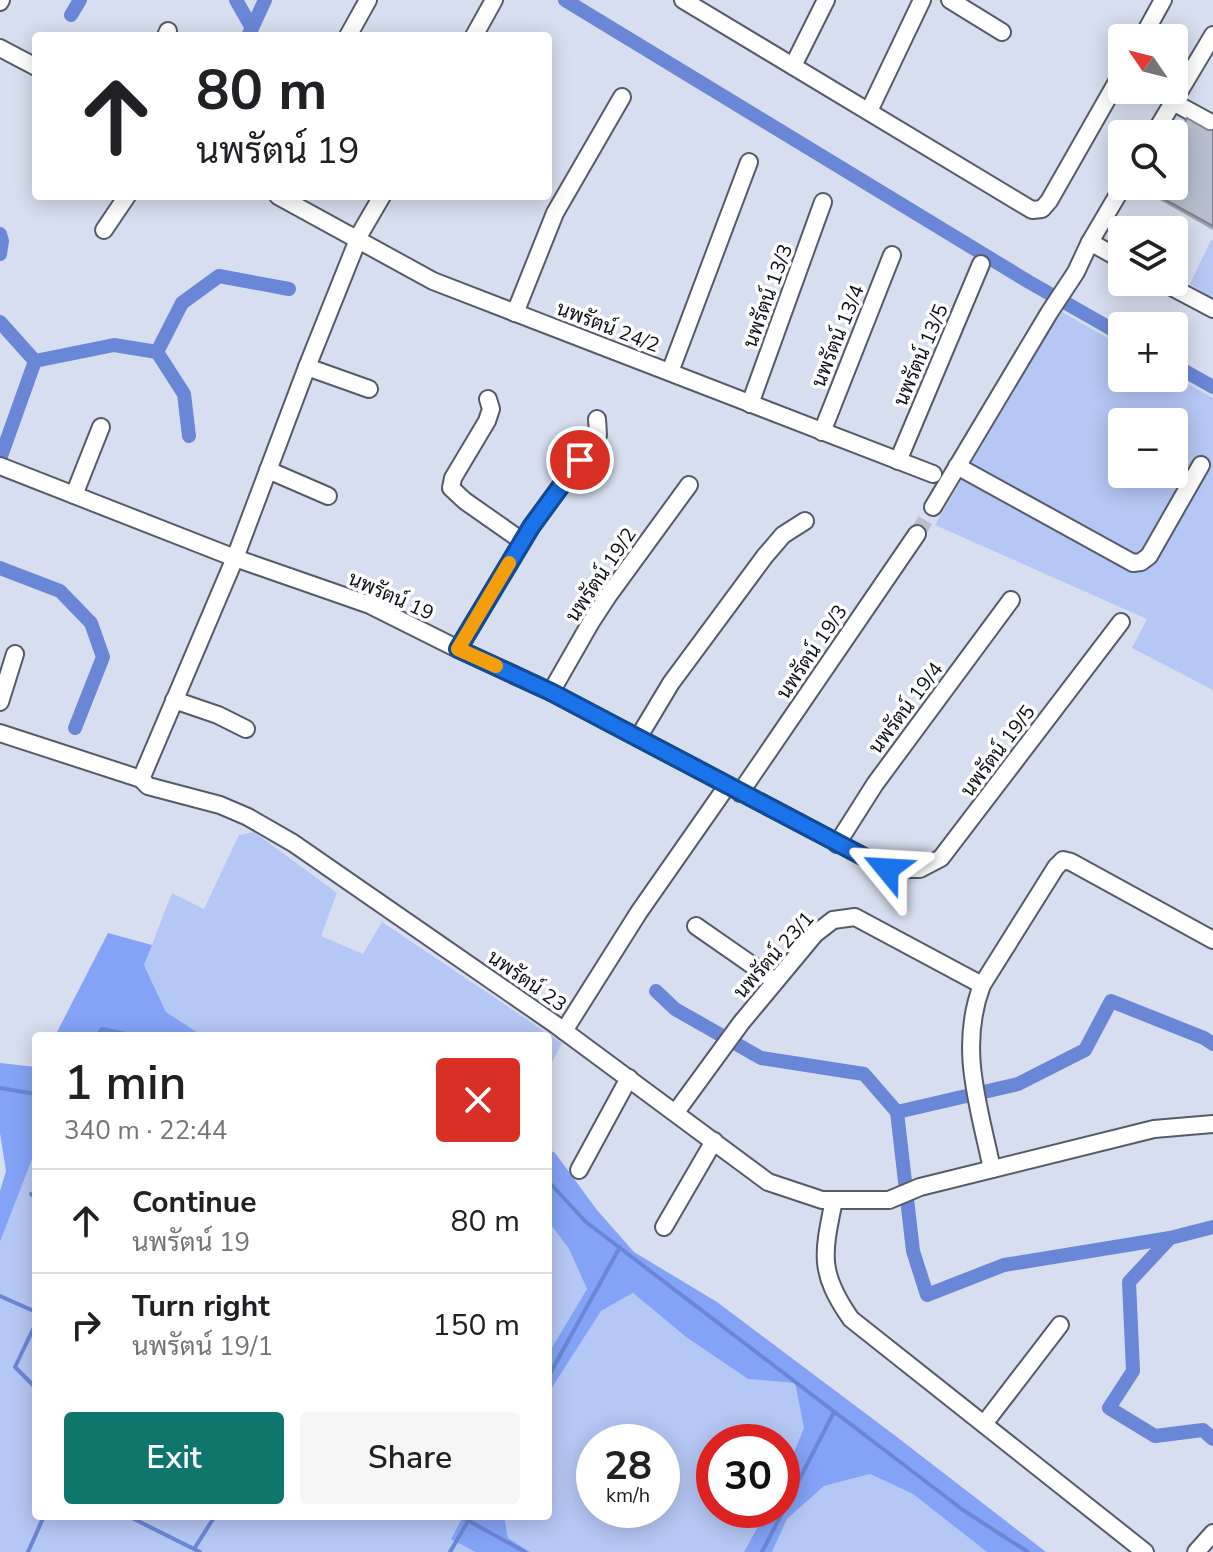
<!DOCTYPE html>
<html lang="en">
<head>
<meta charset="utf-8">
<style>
	:root { --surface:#fff; --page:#f6f6f6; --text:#202124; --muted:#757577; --line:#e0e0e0; --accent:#0f766e }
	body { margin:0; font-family:"Nunito Sans",Sarabun,sans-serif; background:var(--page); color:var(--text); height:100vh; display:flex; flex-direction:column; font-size:30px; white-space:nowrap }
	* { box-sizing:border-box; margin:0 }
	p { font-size:26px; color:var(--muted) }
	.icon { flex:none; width:44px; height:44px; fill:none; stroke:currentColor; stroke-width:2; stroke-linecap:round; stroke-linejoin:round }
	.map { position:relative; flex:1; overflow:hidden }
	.side { position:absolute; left:32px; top:1032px; width:520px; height:488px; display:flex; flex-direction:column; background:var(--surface); border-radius:8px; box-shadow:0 4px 20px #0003 }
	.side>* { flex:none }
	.guide { position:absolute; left:32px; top:32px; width:520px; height:168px; border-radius:8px; box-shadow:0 4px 20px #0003; background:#fff; color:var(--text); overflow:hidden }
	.needle { width:52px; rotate:305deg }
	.buttons { position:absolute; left:1108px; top:24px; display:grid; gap:16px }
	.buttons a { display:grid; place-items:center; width:80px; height:80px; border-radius:8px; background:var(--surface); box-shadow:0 4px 20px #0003; font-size:40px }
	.speed { position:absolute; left:576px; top:1424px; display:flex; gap:16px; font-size:40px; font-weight:700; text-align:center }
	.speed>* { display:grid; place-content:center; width:104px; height:104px; border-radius:50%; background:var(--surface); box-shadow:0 4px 20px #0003; line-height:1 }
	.speed small { font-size:20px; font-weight:400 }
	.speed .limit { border:12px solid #d22; background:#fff; color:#111 }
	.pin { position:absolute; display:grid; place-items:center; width:68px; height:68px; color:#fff; margin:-34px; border:4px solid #fff; border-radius:50%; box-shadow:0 2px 8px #0007 }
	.me { position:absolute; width:88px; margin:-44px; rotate:297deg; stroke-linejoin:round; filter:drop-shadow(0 0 6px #0008) }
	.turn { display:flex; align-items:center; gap:28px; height:168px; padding:0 32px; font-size:36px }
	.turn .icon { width:104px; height:104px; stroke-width:2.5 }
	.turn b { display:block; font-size:56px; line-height:68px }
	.round { display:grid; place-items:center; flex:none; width:84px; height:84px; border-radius:8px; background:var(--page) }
	.overview { display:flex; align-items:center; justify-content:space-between; height:136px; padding:0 32px }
	h1 { font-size:48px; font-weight:600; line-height:60px }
	.button { display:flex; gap:16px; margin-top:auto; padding:16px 32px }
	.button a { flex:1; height:92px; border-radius:8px; background:var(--accent); color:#fff; font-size:32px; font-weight:600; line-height:92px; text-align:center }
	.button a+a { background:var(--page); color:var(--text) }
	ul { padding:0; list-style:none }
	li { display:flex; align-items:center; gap:24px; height:104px; padding:0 32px; border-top:2px solid var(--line) }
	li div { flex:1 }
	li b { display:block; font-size:30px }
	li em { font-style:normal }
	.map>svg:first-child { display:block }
	.green { fill:#b5c7f4; fill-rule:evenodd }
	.forest { fill:#85a3f6 }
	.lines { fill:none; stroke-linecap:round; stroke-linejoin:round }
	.stream { stroke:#6a86d6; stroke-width:4 }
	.canal { stroke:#6a86d6; stroke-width:14 }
	.minor-tunnel { stroke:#b9bfcf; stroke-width:16; stroke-dasharray:16 8; stroke-linecap:butt }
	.minor-casing { stroke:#555b69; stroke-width:20 }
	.minor { stroke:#fff; stroke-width:16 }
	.wall { fill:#9da3b0 }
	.building { fill:#b6bdcd; stroke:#7f8490; stroke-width:2 }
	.route-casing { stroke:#114b97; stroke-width:20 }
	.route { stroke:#1a73e8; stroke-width:14 }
	.slow { stroke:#f59e0b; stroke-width:14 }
	.labels { text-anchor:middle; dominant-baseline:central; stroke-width:7; stroke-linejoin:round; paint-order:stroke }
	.street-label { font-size:20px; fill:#0f1117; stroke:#fff }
</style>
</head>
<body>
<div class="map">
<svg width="1213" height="1552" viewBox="0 0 1213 1552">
	<rect width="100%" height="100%" fill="#d7deef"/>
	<!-- green -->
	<g class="green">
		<path d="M1211 240 1213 241V299L1190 284Z"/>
		<path d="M1060 311 1122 346V378H1174V376L1213 398V690L1132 648 1147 619 935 525ZM1122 422H1174V474H1122Z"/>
		<path d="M254 832 337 893 321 936 363 954 382 922 562 1043 548 1070V1036H203L166 1012 144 965 172 893 204 909 239 835Z"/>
		<path d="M36 1149V1516H463L451 1538 475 1552H0V1242Z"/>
		<path d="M548 1221 569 1249 587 1289 548 1354Z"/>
		<path d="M633 1293 686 1337 748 1379 795 1383 804 1428 782 1480V1442H714V1510H767L744 1552H530L508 1538 504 1516H548V1394L601 1311ZM594 1442H662V1510H594Z"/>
		<path d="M870 1474 913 1494 987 1552H772L787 1519 824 1486Z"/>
	</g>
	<!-- forest -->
	<g class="forest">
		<path d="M108 933 152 945 144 965 166 1012 203 1036H55Z"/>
		<path d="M0 1063 36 1067V1149L0 1242V1191L6 1171 0 1133Z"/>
		<path d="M548 1149 555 1153 597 1210 634 1252 717 1302 893 1434 1046 1552H987L913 1494 870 1474 824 1486 787 1519 772 1552H744L767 1510H782V1480L804 1428 795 1383 748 1379 686 1337 633 1293 601 1311 548 1394V1354L587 1289 569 1249 548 1221Z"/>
		<path d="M463 1516H504L508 1538 530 1552H475L451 1539Z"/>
	</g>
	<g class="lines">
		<!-- stream -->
		<g class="stream">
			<path d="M97 1036 102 1029 136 1036"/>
			<path d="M0 1088 36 1094"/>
			<path d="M548 1181 586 1222 963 1510 1028 1552"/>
			<path d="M31 1194 36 1198"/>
			<path d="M0 1296 36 1312"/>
			<path d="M36 1323 15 1367 36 1388"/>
			<path d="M548 1377 620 1247"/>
			<path d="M128 1516 200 1552"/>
			<path d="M460 1516 525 1552"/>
			<path d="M194 1549 215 1516"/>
			<path d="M28 1552 44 1516"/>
			<path d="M450 1552 471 1516"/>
			<path d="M762 1552 834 1412"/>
		</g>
		<!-- canal -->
		<g class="canal">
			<path d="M236 0 252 28 248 36"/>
			<path d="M565 0 1029 282 1122 335"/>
			<path d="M71 15 80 0"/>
			<path d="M252 28 265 0"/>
			<path d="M0 234 2 241 0 254"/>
			<path d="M0 322 35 361 114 345 157 352 184 394 189 436"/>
			<path d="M157 352 182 303 219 276 289 289"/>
			<path d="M1174 365 1213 387"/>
			<path d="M0 459 35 361"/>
			<path d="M0 568 60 591 91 623 103 657 75 728"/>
			<path d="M656 991 675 1009 761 1058 864 1074 897 1112 913 1251 927 1295 1004 1265 1170 1238"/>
			<path d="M897 1112 1018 1084 1085 1050 1111 1001 1204 1038 1213 1044"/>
			<path d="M1213 1227 1170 1238 1129 1282 1133 1371 1109 1408 1155 1436 1203 1430 1213 1439"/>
		</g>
		<!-- minor-tunnel -->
		<path class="minor-tunnel" d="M917 534 933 507"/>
		<!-- minor casing -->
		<g class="minor-casing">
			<g id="minor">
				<path d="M683 0 1032 210 1042 209 1049 201 1122 73"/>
				<path d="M950 0 1002 32"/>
				<path d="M0 2 1 0"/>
				<path d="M166 36 168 31"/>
				<path d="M348 36 368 0"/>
				<path d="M474 36 494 0"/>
				<path d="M1142 38 1163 0"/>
				<path d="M0 48 36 67"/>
				<path d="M793 66 826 0"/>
				<path d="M1173 102 1213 124"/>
				<path d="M869 111 922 0"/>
				<path d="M1154 134 1213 35"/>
				<path d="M278 196 433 281 933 474"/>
				<path d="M104 230 127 196"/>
				<path d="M1090 242 1122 260"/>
				<path d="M1162 282 1213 309"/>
				<path d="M515 313 555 213 622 97"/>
				<path d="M307 367 369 389"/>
				<path d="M670 372 749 162"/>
				<path d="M488 399 491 409 487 421 453 478 451 488 465 501 522 541"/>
				<path d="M750 404 823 202"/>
				<path d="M822 432 892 255"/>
				<path d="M898 461 981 264"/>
				<path d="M0 466 235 558 370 605 458 649 551 692 887 869H920L941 858 1121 622"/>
				<path d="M957 466 1133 563 1141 562 1149 556 1201 465"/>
				<path d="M268 470 328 496"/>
				<path d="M74 495 101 427"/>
				<path d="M933 507 1049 313 1076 272 1090 242 1123 186"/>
				<path d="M458 649 531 527 598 435 597 419"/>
				<path d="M551 692 591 622 608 596 689 485"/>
				<path d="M174 700 218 715 246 729"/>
				<path d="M0 702 15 654"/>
				<path d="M0 733 141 779 148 786 220 805 248 817 293 843 556 1025 768 1182 822 1200H889L920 1187 1154 1129 1213 1124"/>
				<path d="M638 738 671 683 765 556 783 535 805 521"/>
				<path d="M141 779 235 558 307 367 361 232 382 196"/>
				<path d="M740 793 917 534"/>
				<path d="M837 844 875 784 1011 600"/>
				<path d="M696 926 775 981"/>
				<path d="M564 1031 639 912 727 786"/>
				<path d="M676 1112 741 1023 815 934 833 920 855 917 982 985"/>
				<path d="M992 1169C979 1106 958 1048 982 985L1056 867 1063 860 1071 862 1213 940"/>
				<path d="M579 1170 629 1078"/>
				<path d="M834 1200C823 1254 818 1272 851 1319L1145 1552"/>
				<path d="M664 1227 714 1141"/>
				<path d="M984 1424 1060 1325"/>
				<path d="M1196 1552 1213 1533"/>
			</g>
		</g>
		<!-- minor -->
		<use href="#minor" class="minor"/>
	</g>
	<!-- wall -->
	<path class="wall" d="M1208 130H1213V230L1151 195V192Z"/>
	<!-- building -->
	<path class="building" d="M1187 118 1208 130H1213V226L1151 192 1153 186H1174V145Z"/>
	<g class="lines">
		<!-- route casing -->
		<g class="route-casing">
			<path id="route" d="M580 460 531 527 458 649 551 692 887 869"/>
		</g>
		<!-- route -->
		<use href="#route" class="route"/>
		<!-- slow -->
		<path class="slow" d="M496 666 458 649 509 563"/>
	</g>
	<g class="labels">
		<!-- street labels -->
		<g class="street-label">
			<text transform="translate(768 296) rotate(-70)">นพรัตน์ 13/3</text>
			<text transform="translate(608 327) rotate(21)">นพรัตน์ 24/2</text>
			<text transform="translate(838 336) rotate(-68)">นพรัตน์ 13/4</text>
			<text transform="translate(921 355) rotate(-67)">นพรัตน์ 13/5</text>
			<text transform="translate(601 575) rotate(-56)">นพรัตน์ 19/2</text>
			<text transform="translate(391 596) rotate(24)">นพรัตน์ 19</text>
			<text transform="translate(812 652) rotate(-56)">นพรัตน์ 19/3</text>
			<text transform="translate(906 708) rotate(-53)">นพรัตน์ 19/4</text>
			<text transform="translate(998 751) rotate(-53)">นพรัตน์ 19/5</text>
			<text transform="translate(774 955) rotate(-48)">นพรัตน์ 23/1</text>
			<text transform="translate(527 981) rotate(35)">นพรัตน์ 23</text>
		</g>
	</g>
</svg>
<div class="buttons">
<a><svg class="needle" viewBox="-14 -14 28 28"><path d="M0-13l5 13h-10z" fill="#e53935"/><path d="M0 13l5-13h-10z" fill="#757577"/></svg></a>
<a><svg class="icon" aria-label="search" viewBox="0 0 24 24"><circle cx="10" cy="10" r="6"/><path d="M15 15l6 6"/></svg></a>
<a><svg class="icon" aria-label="layers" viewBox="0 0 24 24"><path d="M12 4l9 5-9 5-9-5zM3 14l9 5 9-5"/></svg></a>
<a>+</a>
<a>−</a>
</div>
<div class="speed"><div>28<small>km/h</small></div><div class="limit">30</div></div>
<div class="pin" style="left:580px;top:460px;background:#d93025"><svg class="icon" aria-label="arrive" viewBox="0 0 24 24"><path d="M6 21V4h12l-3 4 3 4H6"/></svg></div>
<svg class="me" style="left:887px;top:869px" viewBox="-20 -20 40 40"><path d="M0-17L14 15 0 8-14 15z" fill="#1a73e8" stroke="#fff" stroke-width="4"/></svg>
<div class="guide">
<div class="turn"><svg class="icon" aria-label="ahead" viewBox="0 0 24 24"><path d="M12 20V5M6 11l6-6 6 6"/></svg><div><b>80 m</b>นพรัตน์ 19</div></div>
</div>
<section class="side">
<div class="overview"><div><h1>1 min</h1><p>340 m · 22:44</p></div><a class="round" style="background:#d93025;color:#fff"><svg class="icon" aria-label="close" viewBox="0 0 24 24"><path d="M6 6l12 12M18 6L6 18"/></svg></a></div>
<ul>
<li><svg class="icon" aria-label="ahead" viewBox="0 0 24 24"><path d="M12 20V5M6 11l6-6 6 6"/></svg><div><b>Continue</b><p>นพรัตน์ 19</p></div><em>80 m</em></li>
<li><svg class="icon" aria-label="right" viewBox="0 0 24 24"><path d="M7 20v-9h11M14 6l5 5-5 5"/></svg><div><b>Turn right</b><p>นพรัตน์ 19/1</p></div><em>150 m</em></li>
</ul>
<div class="button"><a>Exit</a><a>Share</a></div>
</section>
</div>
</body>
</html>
